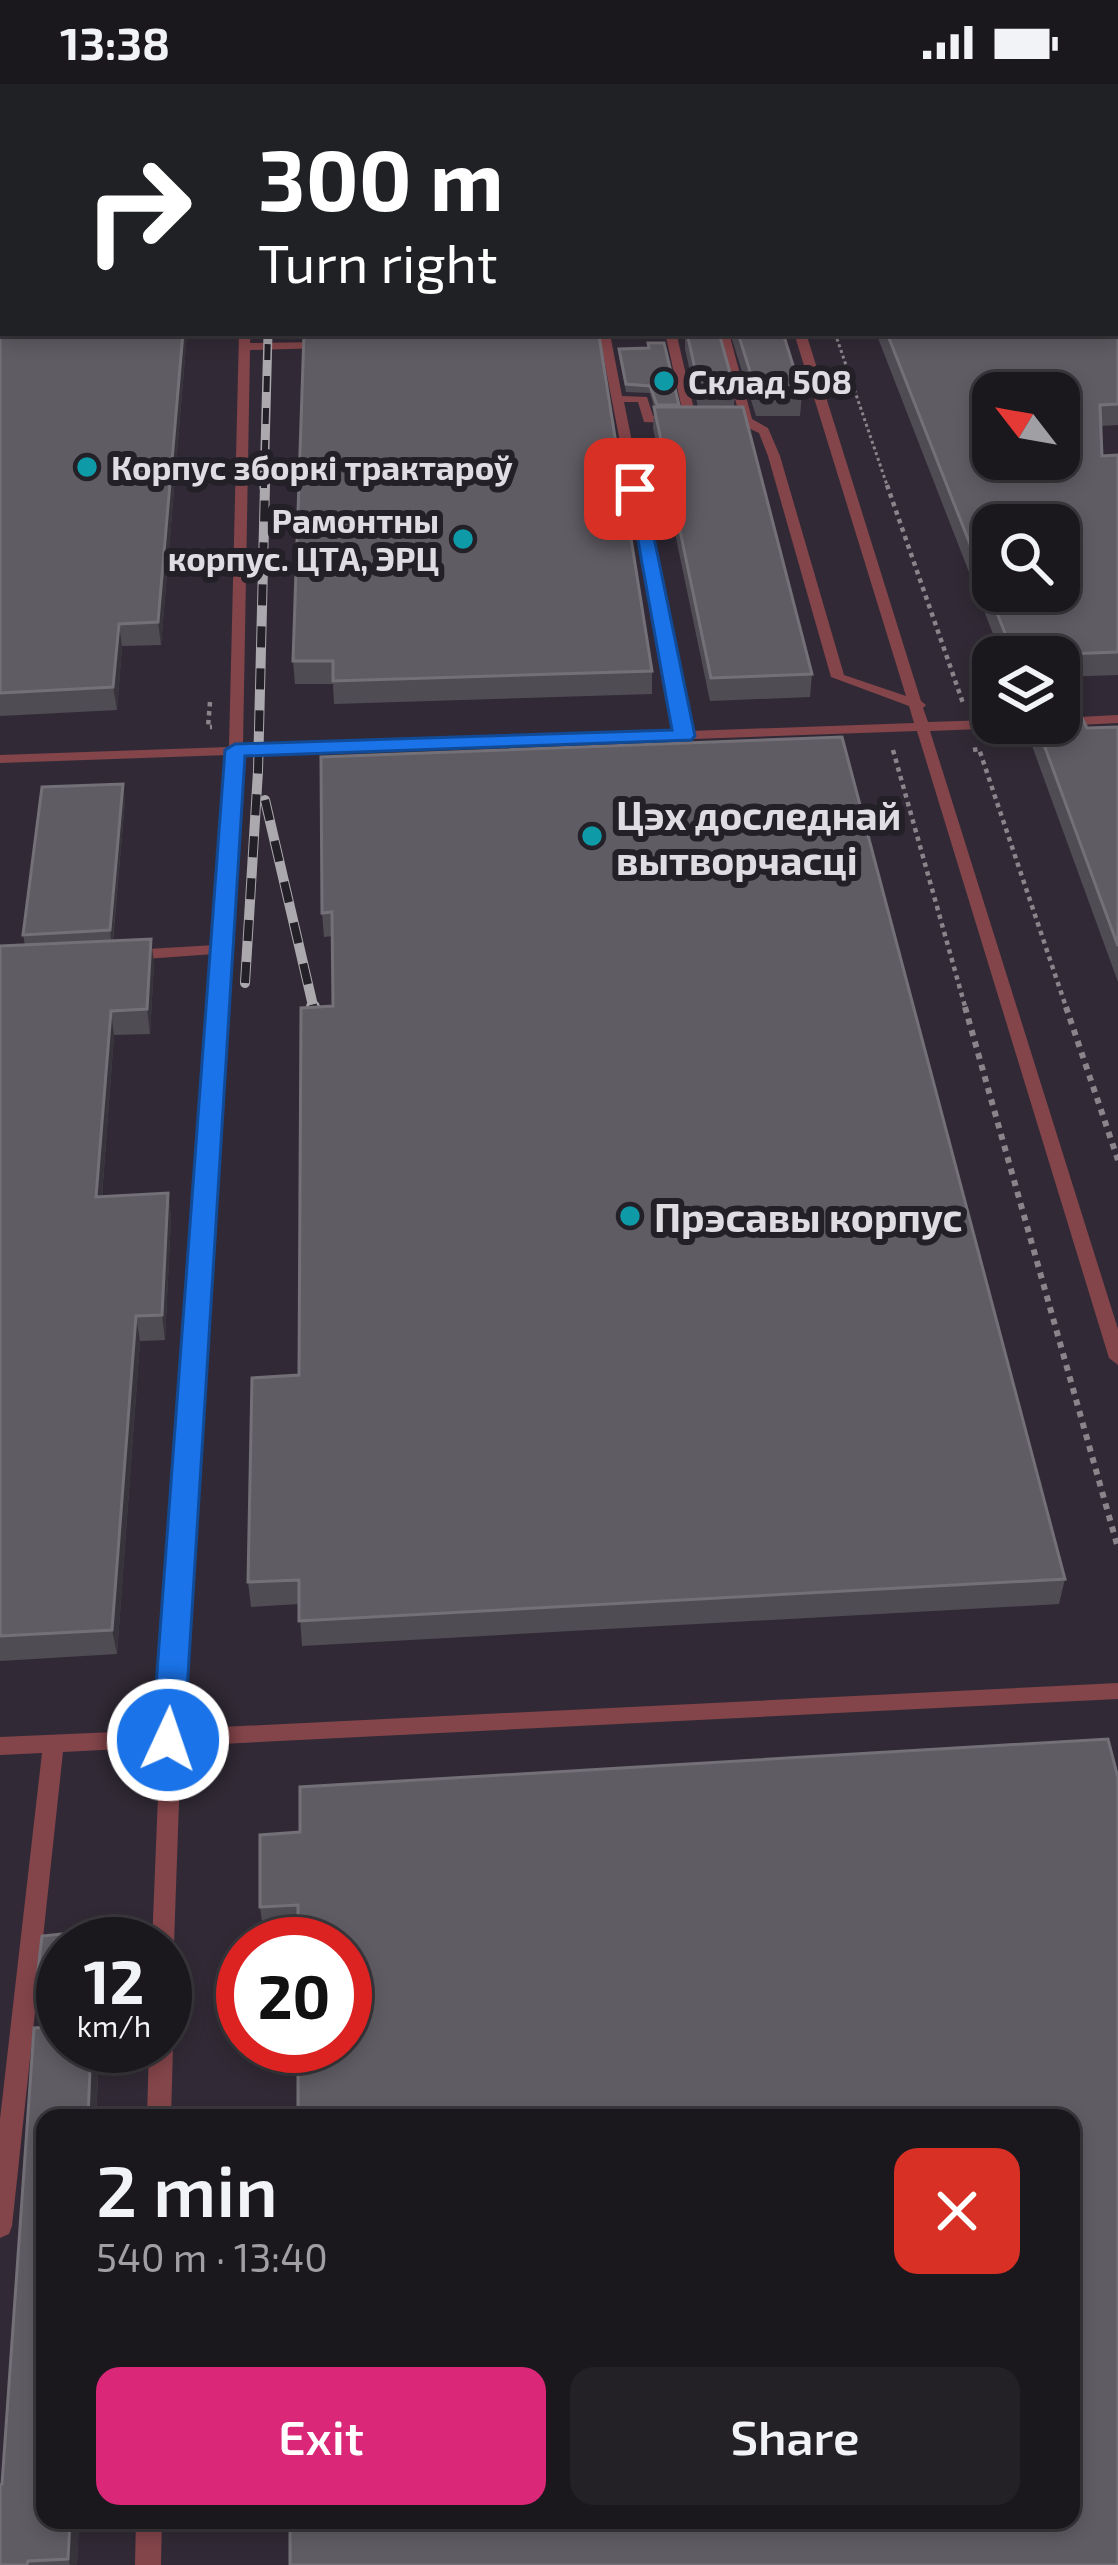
<!DOCTYPE html>
<html lang="en">
<head>
<meta charset="utf-8">
<style>
	:root { --surface:#1b181d; --page:#242126; --text:#f1f3f6; --muted:#a0a0a4; --line:#39373b; --accent:#db2777 }
	body { margin:0; font-family:"Exo 2",sans-serif; background:var(--page); color:var(--text); height:100vh; display:flex; flex-direction:column; font-size:45px; white-space:nowrap }
	* { box-sizing:border-box; margin:0 }
	p { font-size:39px; color:var(--muted) }
	.icon { flex:none; width:66px; height:66px; fill:none; stroke:currentColor; stroke-width:2; stroke-linecap:round; stroke-linejoin:round }
	.map { position:relative; flex:1; overflow:hidden }
	.panel { position:absolute; left:36px; top:2025px; width:1044px; height:420px; display:flex; flex-direction:column; background:var(--surface); border-radius:24px; box-shadow:0 6px 18px #0003,0 0 0 3px var(--line) }
	.panel>* { flex:none }
	.top-card { position:absolute; left:0px; top:0px; width:1119px; height:252px; box-shadow:0 6px 18px #0003,0 0 0 3px var(--line); background:#202124; color:#fff; overflow:hidden }
	.needle { width:78px; rotate:301deg }
	.controls { position:absolute; left:972px; top:288px; display:grid; gap:24px }
	.controls a { display:grid; place-items:center; width:108px; height:108px; border-radius:24px; background:var(--surface); box-shadow:0 6px 18px #0003,0 0 0 3px var(--line); font-size:60px }
	.speed { position:absolute; left:36px; top:1833px; display:flex; gap:24px; font-size:60px; font-weight:700; text-align:center }
	.speed>* { display:grid; place-content:center; width:156px; height:156px; border-radius:50%; background:var(--surface); box-shadow:0 6px 18px #0003,0 0 0 3px var(--line); line-height:1 }
	.speed small { font-size:30px; font-weight:400 }
	.speed .limit { border:18px solid #d22; background:#fff; color:#111 }
	.pin { position:absolute; display:grid; place-items:center; width:102px; height:102px; color:#fff; margin:-51px; border-radius:24px; box-shadow:0 6px 18px #0006 }
	.me { position:absolute; width:132px; margin:-66px; rotate:3deg; stroke-linejoin:round; filter:drop-shadow(0 0 9px #0008) }
	.turn { display:flex; align-items:center; gap:42px; height:252px; padding:0 60px; font-size:54px }
	.turn .icon { width:156px; height:156px; stroke-width:2.5 }
	.turn b { display:block; font-size:84px; line-height:102px }
	.round { display:grid; place-items:center; flex:none; width:126px; height:126px; border-radius:24px; background:var(--page) }
	.overview { display:flex; align-items:center; justify-content:space-between; height:204px; padding:0 60px }
	h1 { font-size:72px; font-weight:600; line-height:90px }
	.action { display:flex; gap:24px; margin-top:auto; padding:24px 60px }
	.action a { flex:1; height:138px; border-radius:24px; background:var(--accent); color:#fff; font-size:48px; font-weight:600; line-height:138px; text-align:center }
	.action a+a { background:var(--page); color:var(--text) }
	.status { display:flex; justify-content:space-between; align-items:center; height:84px; padding:0 60px; background:var(--surface); direction:ltr }
	.status svg { height:33px; fill:currentColor }
	.map>svg:first-child { display:block }
	.built { fill:#312a36; fill-rule:evenodd }
	.lines { fill:none; stroke-linecap:round; stroke-linejoin:round }
	.path-far2 { stroke:#89858b; stroke-width:3; stroke-dasharray:3 3; stroke-linecap:butt }
	.path-far1 { stroke:#89858b; stroke-width:4.5; stroke-dasharray:4.5 4.5; stroke-linecap:butt }
	.path { stroke:#89858b; stroke-width:6; stroke-dasharray:6 6; stroke-linecap:butt }
	.service { fill:#83454a; fill-rule:evenodd }
	.rail-far2-casing { stroke:#aca9ae; stroke-width:9 }
	.rail-far1-casing { stroke:#aca9ae; stroke-width:10 }
	.rail-casing { stroke:#aca9ae; stroke-width:14 }
	.rail-far2 { stroke:#242027; stroke-width:6; stroke-dasharray:16; stroke-linecap:butt }
	.rail-far1 { stroke:#242027; stroke-width:8; stroke-dasharray:21; stroke-linecap:butt }
	.rail { stroke:#242027; stroke-width:9; stroke-dasharray:27; stroke-linecap:butt }
	.wall { fill:#504c54 }
	.shaded-wall { fill:#38343b }
	.building { fill:#5f5c63; stroke:#747077; stroke-width:3; fill-rule:evenodd }
	.route { fill:#1a73e8; stroke:#114b97; stroke-width:3 }
	.culture-dot { fill:#0f9aa8; stroke:#242027; stroke-width:4.5 }
	.labels { text-anchor:middle; dominant-baseline:central; stroke-width:12; stroke-linejoin:round; paint-order:stroke }
	.far-poi-label { font-size:33px; font-weight:bold; fill:#e0dde2; stroke:#242027; text-anchor:start }
	.poi-label { font-size:39px; font-weight:bold; fill:#e0dde2; stroke:#242027; text-anchor:start }
</style>
</head>
<body>
<div class="status"><b>13:38</b><svg viewBox="0 0 49 12"><path d="M0 12V9h3v3zM5 12V6h3v6zM10 12V3h3v9zM15 12V0h3v12zM26 1h20v11H26zM47 4h2v5h-2z"/></svg></div>
<div class="map">
<svg width="1118" height="2481" viewBox="0 0 1118 2481">
	<rect width="100%" height="100%" fill="#242027"/>
	<!-- built -->
	<path class="built" d="M0 0H1118V2481H0ZM3 3H1116V249H3ZM993 309H1059V375H993ZM993 441H1059V507H993ZM993 573H1059V639H993ZM63 1860H165V1962H63ZM243 1860H345V1962H243ZM45 2034H1071V2436H45Z"/>
	<g class="lines">
		<!-- path-far2 -->
		<path class="path-far2" d="M835 249 888 404"/>
		<!-- path-far1 -->
		<g class="path-far1">
			<path d="M887 401 964 622"/>
			<path d="M210 618 208 643H212"/>
			<path d="M893 666 966 926"/>
			<path d="M973 666 979 665 1067 926"/>
		</g>
		<!-- path -->
		<g class="path">
			<path d="M965 923 1118 1464"/>
			<path d="M1066 923 1118 1076"/>
		</g>
		<!-- service -->
		<g class="service">
			<rect x="220" y="0" width="10" height="3"/>
			<path d="M557 0H567L568 3H558Z"/>
			<path d="M717 0H727L728 3H718Z"/>
			<path d="M1042 0H1052L1054 3H1044Z"/>
			<rect x="0" y="58" width="3" height="6"/>
			<path d="M239 249H251L250 259 324 258 330 261 324 264 250 266 243 662 676 647 600 255 561 256 555 253C583 243 647 249 680 249L677 252 696 334 690 338 684 334 666 253 611 255 622 312 647 313 653 332 673 331 679 335 673 339 644 338 638 318H624L690 647 914 639 909 622 831 593 768 372 759 349 733 337 740 333 717 249H729L752 335 768 344 780 372 844 591 906 612 794 249H806L921 617 926 621 923 624 928 638 993 636V639H1038L1031 643 930 647 1118 1245V1281L1109 1274 917 647 242 671 187 1472 181 1645 1118 1599V1615L181 1662 174 1860 171 1867 165 1869V1860H152L160 1663 63 1668 12 2142 9 2150 0 2154V2035L42 1669 0 1671V1653L160 1646 167 1472 214 870 131 876 123 871 131 866 215 861 228 671 0 679V671L229 663Z"/>
			<path d="M1118 631V639L1059 642 1053 639H1059V634Z"/>
			<path d="M165 1953 173 1962 171 2034H147L149 1962H165Z"/>
			<path d="M136 2436H162L161 2481H135Z"/>
		</g>
		<!-- rail-far2 casing -->
		<g class="rail-far2-casing">
			<path id="rail-far2" d="M264 404 268 249"/>
		</g>
		<!-- rail-far1 casing -->
		<g class="rail-far1-casing">
			<g id="rail-far1">
				<path d="M265 716 314 926"/>
				<path d="M245 899 258 687 265 401"/>
			</g>
		</g>
		<!-- rail casing -->
		<g class="rail-casing">
			<path id="rail" d="M313 923 318 942"/>
		</g>
		<!-- rail-far2 -->
		<use href="#rail-far2" class="rail-far2"/>
		<!-- rail-far1 -->
		<use href="#rail-far1" class="rail-far1"/>
		<!-- rail -->
		<use href="#rail" class="rail"/>
	</g>
	<!-- wall -->
	<g class="wall">
		<path d="M1116 25H1118V341L1100 342 1102 372 1118 371V591L1059 593V573H1002L876 249H1116Z"/>
		<path d="M0 143 3 249H187L161 561 122 562 117 626 0 632Z"/>
		<path d="M304 249 652 587V610L334 620 333 600H295L293 577Z"/>
		<path d="M685 249H719L735 307 734 323 812 590 810 613 710 617 653 344 654 323 650 309 626 308 619 272V265L649 264 664 259 679 323H698L685 265Z"/>
		<path d="M730 249H783L802 310 800 332H756Z"/>
		<path d="M1034 639H1059L1087 644 1118 643V898L1031 659Z"/>
		<path d="M321 673 1065 1495 1059 1520 302 1562 299 1520 251 1523 248 1498 299 1291 333 922 332 852 324 853 322 829Z"/>
		<path d="M125 716 113 857 154 879 150 950 114 951 102 1112 168 1109 171 1134 165 1256 140 1257 117 1570 0 1577V862L25 861 23 851Z"/>
		<path d="M260 1751 1071 2436 298 1844 263 1846 260 1823Z"/>
		<path d="M63 1860V1917L41 1919 36 1903Z"/>
		<path d="M63 1942V1962H97L99 1969 96 2034H45V2436H79L77 2481H0V2401L2 2400 34 1944Z"/>
	</g>
	<!-- shaded-wall -->
	<g class="shaded-wall">
		<path d="M183 249H187L161 561 158 538Z"/>
		<path d="M119 540 122 562 117 626 113 603Z"/>
		<path d="M123 700 125 716 112 863 110 846Z"/>
		<path d="M151 855 154 879 150 950 147 925Z"/>
		<path d="M111 927 114 951 100 1137 96 1113Z"/>
		<path d="M168 1109 171 1134 165 1256 162 1231Z"/>
		<path d="M136 1232 140 1257 117 1570 112 1546Z"/>
		<path d="M91 1962H97L99 1969 96 2034H88Z"/>
		<path d="M70 2436H79L77 2481H70L68 2475Z"/>
	</g>
	<!-- building -->
	<g class="building">
		<rect x="25" y="0" width="170" height="3"/>
		<rect x="302" y="0" width="249" height="3"/>
		<path d="M773 0H1037L1039 3H774Z"/>
		<path d="M1116 25H1118V103L1116 104Z"/>
		<path d="M1118 117V209H1116V221H1118V320L1100 321 1102 372 1118 371V568L1014 572 887 249H1116V118ZM993 309H1059V375H993ZM993 441H1059V507H993Z"/>
		<path d="M3 128V249H183L158 538 119 540 113 603 0 609V143Z"/>
		<path d="M304 249H582V252H599L652 587 333 597V577H293Z"/>
		<path d="M687 249H719L735 307H700Z"/>
		<path d="M738 249H783L802 310H757Z"/>
		<path d="M648 259H664L679 321H657L650 302 626 300 619 265 649 264Z"/>
		<path d="M654 323H743L812 590 711 594Z"/>
		<path d="M1059 634H1082L1087 644 1118 643V862L1036 639H1059Z"/>
		<path d="M842 653 1065 1495 299 1537V1496L248 1498 252 1294 299 1291 301 924 333 922 332 828 322 829 321 673Z"/>
		<path d="M123 700 110 846 23 851 42 703Z"/>
		<path d="M151 855 147 925 111 927 96 1113 168 1109 162 1231 136 1232 112 1546 0 1552V862Z"/>
		<path d="M1108 1655 1118 1694V2481H290V2436H1071V2034H298V1962H345V1860H298V1821L260 1823V1751L300 1748V1703Z"/>
		<path d="M100 1846V1860H63V1901L36 1903 42 1852Z"/>
		<path d="M63 1942V1962H91L88 2034H45V2436H70L68 2475 28 2477 27 2481H0V2401L2 2400 34 1944Z"/>
	</g>
	<!-- route -->
	<path class="route" d="M628 401 644 405 695 652 691 656 245 672 184 1656 179 1665 168 1669 157 1665 152 1656 225 666 235 660 672 646Z"/>
	<!-- markers -->
	<g class="culture-dot">
		<circle cx="664" cy="297" r="12"/>
		<circle cx="87" cy="383" r="12"/>
		<circle cx="463" cy="455" r="12"/>
		<circle cx="592" cy="752" r="12"/>
		<circle cx="630" cy="1132" r="12"/>
	</g>
	<g class="labels">
		<!-- far-poi labels -->
		<g class="far-poi-label">
			<text x="688" y="297">Склад 508</text>
			<text x="111" y="383">Корпус зборкі трактароў</text>
			<text x="439" y="436" text-anchor="end">Рамонтны<tspan x="439" dy="38">корпус. ЦТА, ЭРЦ</tspan></text>
		</g>
		<!-- poi labels -->
		<g class="poi-label">
			<text x="616" y="730">Цэх доследнай<tspan x="616" dy="45">вытворчасці</tspan></text>
			<text x="654" y="1132">Прэсавы корпус</text>
		</g>
	</g>
</svg>
<div class="controls">
<a><svg class="needle" viewBox="-14 -14 28 28"><path d="M0-13l5 13h-10z" fill="#e53935"/><path d="M0 13l5-13h-10z" fill="#a0a0a4"/></svg></a>
<a><svg class="icon" aria-label="search" viewBox="0 0 24 24"><circle cx="10" cy="10" r="6"/><path d="M15 15l6 6"/></svg></a>
<a><svg class="icon" aria-label="layers" viewBox="0 0 24 24"><path d="M12 4l9 5-9 5-9-5zM3 14l9 5 9-5"/></svg></a>
</div>
<div class="speed"><div>12<small>km/h</small></div><div class="limit">20</div></div>
<div class="pin" style="left:635px;top:405px;background:#d93025"><svg class="icon" aria-label="arrive" viewBox="0 0 24 24"><path d="M6 21V4h12l-3 4 3 4H6"/></svg></div>
<svg class="me" style="left:168px;top:1656px" viewBox="-20 -20 40 40"><circle r="17" fill="#1a73e8" stroke="#fff" stroke-width="3"/><path d="M0-11L8 9 0 5-8 9z" fill="#fff"/></svg>
<div class="top-card">
<div class="turn"><svg class="icon" aria-label="right" viewBox="0 0 24 24"><path d="M7 20v-9h11M14 6l5 5-5 5"/></svg><div><b>300 m</b>Turn right</div></div>
</div>
<section class="panel">
<div class="overview"><div><h1>2 min</h1><p>540 m · 13:40</p></div><a class="round" style="background:#d93025;color:#fff"><svg class="icon" aria-label="close" viewBox="0 0 24 24"><path d="M6 6l12 12M18 6L6 18"/></svg></a></div>
<div class="action"><a>Exit</a><a>Share</a></div>
</section>
</div>
</body>
</html>
